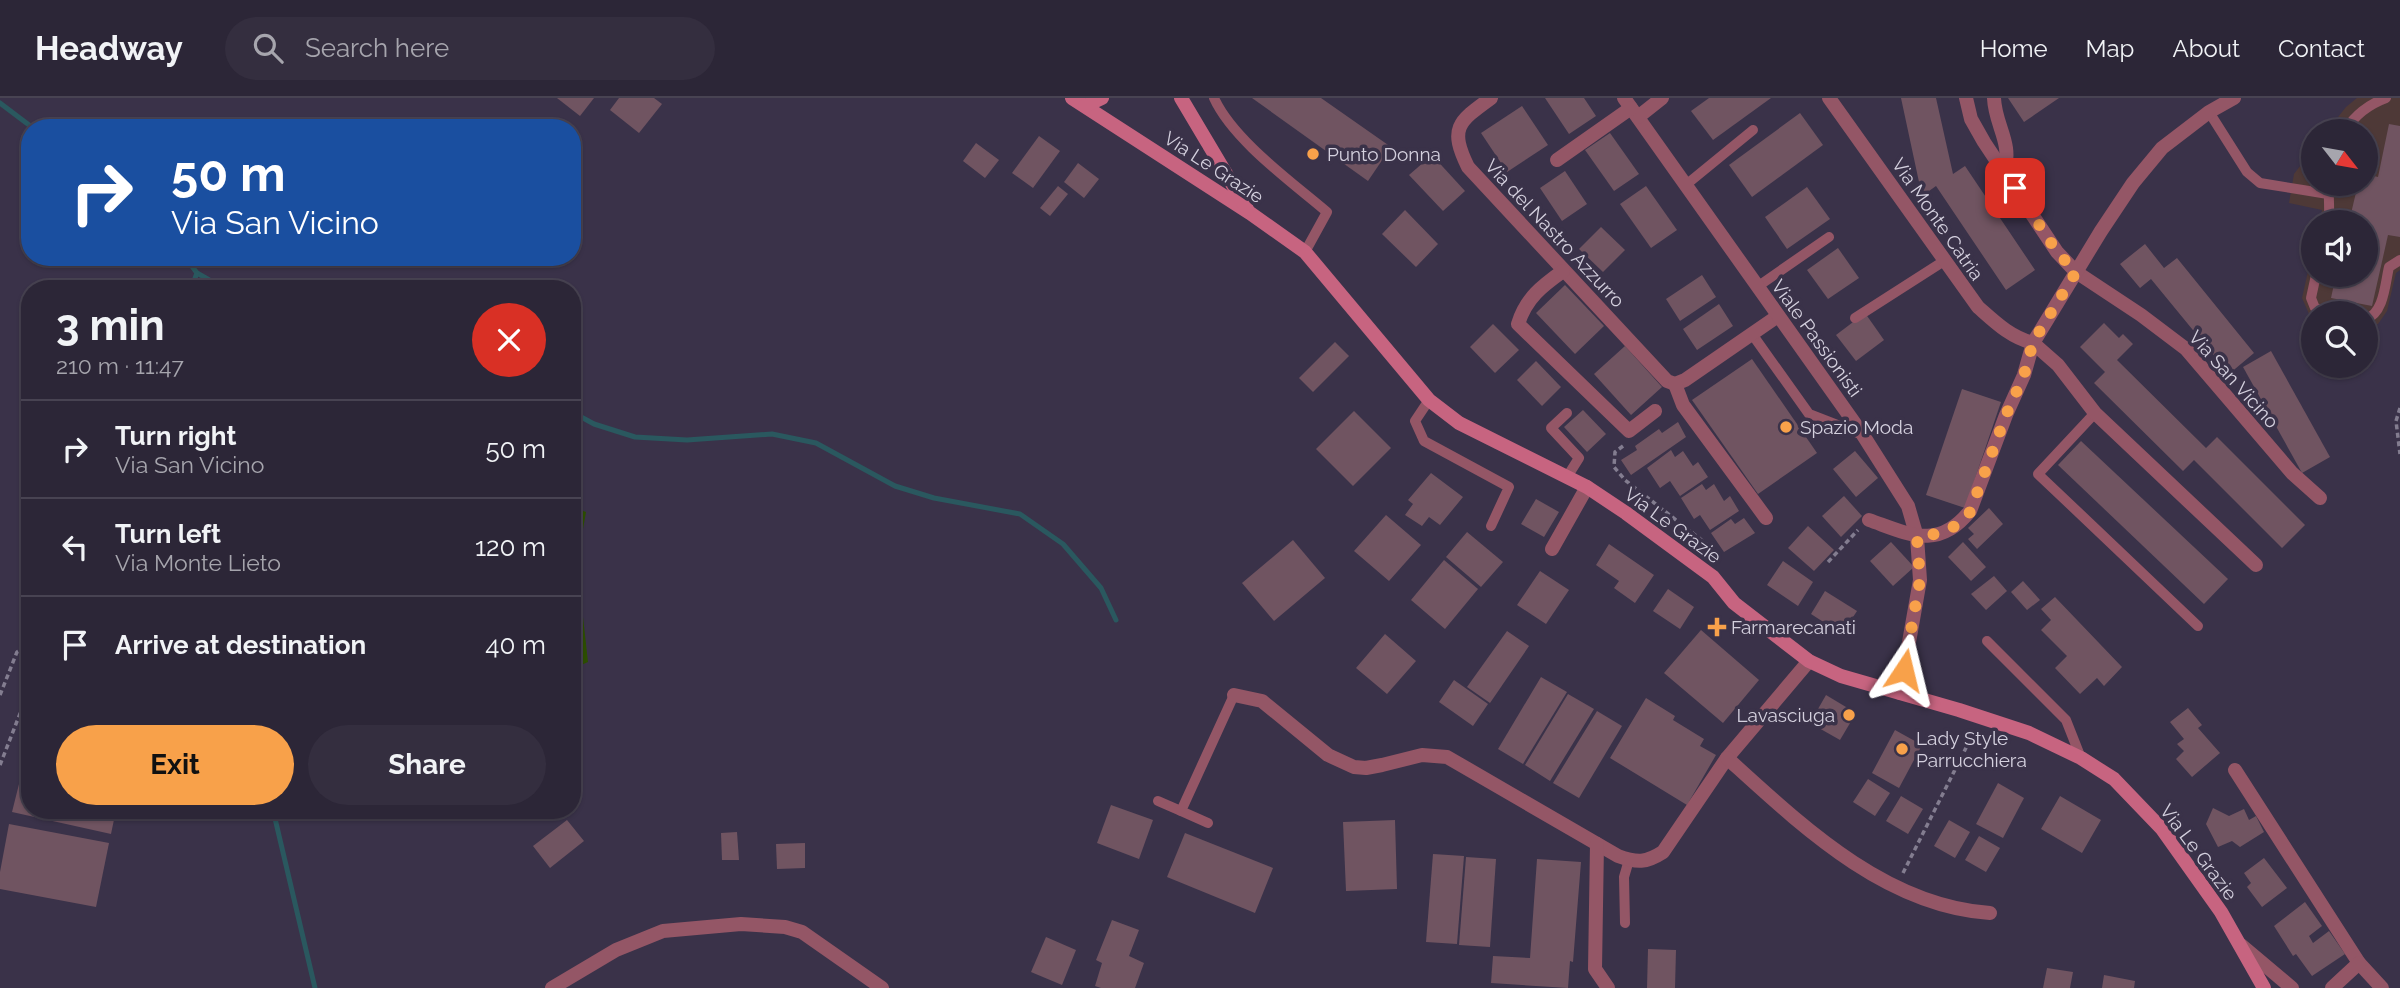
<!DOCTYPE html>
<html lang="en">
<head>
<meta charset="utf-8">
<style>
	:root { --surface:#2c2637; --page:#342e3f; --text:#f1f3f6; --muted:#a6a5ad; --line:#484352; --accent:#f8a14a }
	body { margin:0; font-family:Raleway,sans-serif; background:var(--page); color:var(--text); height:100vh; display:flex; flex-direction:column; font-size:26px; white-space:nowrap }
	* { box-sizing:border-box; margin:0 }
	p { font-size:23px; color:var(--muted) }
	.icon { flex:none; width:38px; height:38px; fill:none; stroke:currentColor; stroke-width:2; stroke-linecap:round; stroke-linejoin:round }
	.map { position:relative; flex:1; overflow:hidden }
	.panel { position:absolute; left:21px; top:182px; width:560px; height:539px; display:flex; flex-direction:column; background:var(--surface); border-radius:28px; box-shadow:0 2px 5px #0004,0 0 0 2px var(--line) }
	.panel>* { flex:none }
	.banner { position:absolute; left:21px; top:21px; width:560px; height:147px; border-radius:28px; box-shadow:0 2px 5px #0004,0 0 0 2px var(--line); background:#1a4fa0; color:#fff; overflow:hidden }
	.needle { width:46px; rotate:121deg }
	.controls { position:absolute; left:2301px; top:21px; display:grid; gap:14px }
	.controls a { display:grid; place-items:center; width:77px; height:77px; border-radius:50%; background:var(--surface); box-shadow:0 2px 5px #0004,0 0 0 2px var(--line); font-size:35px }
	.pin { position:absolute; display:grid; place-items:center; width:60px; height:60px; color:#fff; margin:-30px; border-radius:14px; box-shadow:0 4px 10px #0006 }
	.me { position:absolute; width:77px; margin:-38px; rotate:10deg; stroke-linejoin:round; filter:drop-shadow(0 0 5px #0008) }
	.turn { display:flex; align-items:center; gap:24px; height:147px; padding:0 35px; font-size:32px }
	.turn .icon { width:91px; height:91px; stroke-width:2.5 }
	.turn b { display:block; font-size:49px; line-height:60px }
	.round { display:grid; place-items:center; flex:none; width:74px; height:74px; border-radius:37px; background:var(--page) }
	.summary { display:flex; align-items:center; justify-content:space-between; height:119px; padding:0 35px }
	h1 { font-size:42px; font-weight:700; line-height:52px }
	.cta { display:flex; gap:14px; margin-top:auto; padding:14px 35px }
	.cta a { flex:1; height:80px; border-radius:42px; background:var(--accent); color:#111; font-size:28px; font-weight:700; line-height:80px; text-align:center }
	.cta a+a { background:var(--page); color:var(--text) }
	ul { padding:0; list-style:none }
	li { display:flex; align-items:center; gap:21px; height:98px; padding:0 35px; border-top:2px solid var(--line) }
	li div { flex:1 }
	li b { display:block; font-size:26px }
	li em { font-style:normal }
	header { display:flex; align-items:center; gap:42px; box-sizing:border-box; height:98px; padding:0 35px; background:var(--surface); border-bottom:2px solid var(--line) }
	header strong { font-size:33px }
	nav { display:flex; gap:38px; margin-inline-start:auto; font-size:24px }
	.search { width:490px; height:63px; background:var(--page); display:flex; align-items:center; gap:18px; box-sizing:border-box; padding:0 24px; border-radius:38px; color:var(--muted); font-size:26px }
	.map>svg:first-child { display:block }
	.education { fill:#4e3937 }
	.green { fill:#2c4e00 }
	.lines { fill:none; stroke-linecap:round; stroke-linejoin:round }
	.stream { stroke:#2a585f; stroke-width:5 }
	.building { fill:#705461 }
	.path { stroke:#837d90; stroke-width:3.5; stroke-dasharray:5 3.5; stroke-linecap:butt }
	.lane { stroke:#945666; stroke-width:10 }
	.street { stroke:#945666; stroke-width:14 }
	.secondary { stroke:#c76480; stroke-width:14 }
	.route { stroke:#f8a14a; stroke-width:12; stroke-dasharray:0 21.6 }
	.poi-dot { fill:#f8a14a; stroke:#3a3249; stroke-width:2.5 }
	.labels { text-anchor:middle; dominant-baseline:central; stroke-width:7; stroke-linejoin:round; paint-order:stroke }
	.poi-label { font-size:19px; fill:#d4d0de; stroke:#3a3249; text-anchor:start }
	.street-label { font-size:19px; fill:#d4d0de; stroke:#3a3249 }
</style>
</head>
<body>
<header>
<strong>Headway</strong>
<div class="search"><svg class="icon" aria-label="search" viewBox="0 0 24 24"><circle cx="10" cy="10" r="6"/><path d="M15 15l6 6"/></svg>Search here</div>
<nav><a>Home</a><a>Map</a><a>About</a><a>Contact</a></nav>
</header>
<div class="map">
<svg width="2400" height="890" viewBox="0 0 2400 890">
	<rect width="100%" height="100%" fill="#3a3249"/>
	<!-- education -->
	<path class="education" d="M2357 0H2400V172L2396 175 2387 213 2378 226 2366 230V215H2314L2313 219 2309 216 2302 200 2313 151 2314 177H2366V124H2320L2322 112 2289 105 2294 76 2313 51 2314 86H2366V33H2327L2346 9Z"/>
	<!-- green -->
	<path class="green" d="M572 409 586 414 577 465 588 564 572 571Z"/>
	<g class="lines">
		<!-- stream -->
		<g class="stream">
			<path d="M0 5 33 30"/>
			<path d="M185 159 197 175 225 191"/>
			<path d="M191 191 197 175"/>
			<path d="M572 314 594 326 635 339 687 342 772 336 816 345 895 388 934 400 1020 416 1063 446 1101 490 1116 522"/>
			<path d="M273 712 315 890"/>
		</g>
	</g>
	<!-- building -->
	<g class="building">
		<path d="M557 0H594L580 18Z"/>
		<path d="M619 0H654L662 6 639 35 610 12Z"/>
		<path d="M1252 0H1321L1391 49 1368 83Z"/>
		<path d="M1545 0H1584L1596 18 1569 36Z"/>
		<path d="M1709 0H1771L1713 42 1691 13Z"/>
		<path d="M1901 0H1936L1953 76 1965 68 2035 172 2006 192 1936 88 1922 98Z"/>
		<path d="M2008 0H2059L2024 24Z"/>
		<path d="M1522 8 1548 47 1507 74 1481 35Z"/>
		<path d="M1800 15 1823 47 1752 99 1729 67Z"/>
		<path d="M2389 26 2400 28V139L2388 137 2372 208 2331 200 2336 177H2366V124H2349L2358 86H2366V76L2378 79Z"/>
		<path d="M1610 35 1639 76 1614 93 1585 52Z"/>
		<path d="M1039 38 1060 53 1033 90 1012 75Z"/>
		<path d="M976 45 999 62 985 80 963 63Z"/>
		<path d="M1432 57 1465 93 1443 113 1409 77Z"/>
		<path d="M1078 65 1099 81 1084 100 1064 84Z"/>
		<path d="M1565 73 1587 106 1562 123 1540 90Z"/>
		<path d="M1058 88 1068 96 1050 118 1040 110Z"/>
		<path d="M1646 88 1677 132 1651 150 1620 106Z"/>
		<path d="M1807 89 1830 121 1787 151 1765 119Z"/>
		<path d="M1405 112 1438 146 1416 169 1382 136Z"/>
		<path d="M1601 129 1625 152 1603 174 1579 151Z"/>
		<path d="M2145 146 2164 170 2177 160 2254 255 2229 276 2151 181 2140 190 2120 166Z"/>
		<path d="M1838 150 1859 180 1828 201 1807 172Z"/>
		<path d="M1702 177 1716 199 1680 223 1666 201Z"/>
		<path d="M1565 187 1604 228 1575 256 1536 215Z"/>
		<path d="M1719 206 1733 228 1697 252 1683 231Z"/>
		<path d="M1865 215 1884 242 1856 263 1836 237Z"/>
		<path d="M2104 225 2119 240 2123 236 2133 246 2117 262 2206 350 2217 339 2305 427 2282 450 2194 362 2183 373 2094 285 2105 274 2080 249Z"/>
		<path d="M1493 226 1519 252 1495 275 1470 249Z"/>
		<path d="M1335 244 1349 258 1313 294 1299 280Z"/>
		<path d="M1625 248 1662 289 1631 317 1594 276Z"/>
		<path d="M2271 253 2330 359 2302 375 2243 269Z"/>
		<path d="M1752 261 1817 355 1758 396 1692 302Z"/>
		<path d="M1536 263 1561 289 1542 308 1517 282Z"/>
		<path d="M1962 291 2001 304 1965 410 1926 397Z"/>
		<path d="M1583 312 1606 336 1587 354 1564 329Z"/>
		<path d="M1354 313 1391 350 1353 388 1316 351Z"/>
		<path d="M1678 324 1686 339 1631 377 1621 362 1637 352 1635 348 1659 331 1662 335Z"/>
		<path d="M2081 343 2228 481 2204 506 2058 367Z"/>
		<path d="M1671 352 1675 359 1683 353 1693 368 1698 364 1708 379 1680 398 1670 383 1660 390 1647 370Z"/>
		<path d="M1855 353 1878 380 1856 399 1833 371Z"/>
		<path d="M1431 375 1463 399 1440 427 1429 419 1422 428 1405 417 1413 406 1408 402Z"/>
		<path d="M1702 386 1706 392 1714 386 1724 403 1730 398 1739 413 1710 432 1700 417 1694 421 1681 400Z"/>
		<path d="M1844 398 1862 418 1841 439 1822 418Z"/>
		<path d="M1536 401 1559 414 1544 439 1521 426Z"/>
		<path d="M1989 410 2003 426 1977 451 1968 441 1974 436 1968 430Z"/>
		<path d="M1386 417 1421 447 1389 483 1354 453Z"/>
		<path d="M1744 420 1755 435 1724 454 1711 435 1731 421 1735 426Z"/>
		<path d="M1808 428 1834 452 1814 473 1788 450Z"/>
		<path d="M1467 434 1503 464 1481 489 1446 459Z"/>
		<path d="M1293 442 1325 480 1274 523 1242 485Z"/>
		<path d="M1891 444 1914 469 1893 488 1870 463Z"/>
		<path d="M1963 444 1986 469 1971 483 1948 459Z"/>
		<path d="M1609 446 1654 477 1635 505 1614 490 1619 483 1596 467Z"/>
		<path d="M1444 462 1478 491 1445 531 1411 502Z"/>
		<path d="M1783 463 1813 484 1798 508 1767 487Z"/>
		<path d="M1540 473 1569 492 1546 526 1517 507Z"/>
		<path d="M1994 478 2007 493 1986 512 1971 496Z"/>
		<path d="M2023 483 2040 502 2027 512 2011 494Z"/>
		<path d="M1668 491 1694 509 1680 531 1653 513Z"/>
		<path d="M1825 493 1857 513 1842 536 1811 516Z"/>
		<path d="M2055 499 2122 569 2104 588 2097 580 2080 596 2055 570 2067 558 2041 532 2051 522 2041 511Z"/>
		<path d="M1701 532 1759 582 1723 625 1664 575Z"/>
		<path d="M1507 533 1529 548 1490 605 1467 589Z"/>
		<path d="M1385 536 1416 563 1387 596 1356 570Z"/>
		<path d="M1541 579 1567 594 1523 666 1498 651Z"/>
		<path d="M1454 582 1488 606 1473 628 1439 604Z"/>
		<path d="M1568 596 1594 611 1550 683 1525 667Z"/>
		<path d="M1826 597 1856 615 1840 642 1810 625Z"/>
		<path d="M1646 600 1675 618 1673 622 1704 641 1700 648 1716 657 1687 707 1610 660Z"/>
		<path d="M2188 610 2202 627 2198 630 2220 655 2192 679 2176 661 2184 653 2177 646 2184 641 2170 624Z"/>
		<path d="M1597 613 1622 628 1579 700 1553 685Z"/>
		<path d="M1895 632 1922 647 1899 690 1872 675Z"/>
		<path d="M24 666 30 667V712H116L111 736 12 714Z"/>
		<path d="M1868 681 1890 695 1875 718 1853 704Z"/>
		<path d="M1998 685 2024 700 2003 740 1976 726Z"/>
		<path d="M1901 698 1923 711 1908 736 1886 723Z"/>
		<path d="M2060 698 2101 722 2082 755 2041 731Z"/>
		<path d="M1111 707 1153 722 1139 761 1097 745Z"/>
		<path d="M2213 710 2229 718 2244 711 2249 722 2256 718 2264 734 2240 749 2232 743 2218 749 2206 726Z"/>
		<path d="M567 722 584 743 550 770 533 748Z"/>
		<path d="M1395 722 1397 791 1346 793 1343 724Z"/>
		<path d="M1949 722 1970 734 1955 760 1934 748Z"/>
		<path d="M9 726 109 745 96 809 0 791V774Z"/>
		<path d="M737 734 739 762H722L721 735Z"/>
		<path d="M1185 735 1273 770 1255 815 1167 779Z"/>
		<path d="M1979 738 2000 750 1986 774 1965 762Z"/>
		<path d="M805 745V770L777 771 776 746Z"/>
		<path d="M1433 756 1464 758 1457 846 1426 844Z"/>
		<path d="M1466 759 1496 761 1490 849 1459 847Z"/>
		<path d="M2264 760 2287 790 2262 809 2247 789 2251 785 2244 775Z"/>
		<path d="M1537 761 1581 764 1573 864 1570 863 1568 890 1491 885 1493 858 1530 860Z"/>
		<path d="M2305 804 2322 828 2309 838 2313 845 2329 833 2345 856 2312 878 2296 856 2293 858 2274 828Z"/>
		<path d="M1112 822 1139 832 1129 858 1144 865 1135 890H1101L1095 888 1102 865 1096 862Z"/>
		<path d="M1046 839 1076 852 1062 887 1031 874Z"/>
		<path d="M1648 851 1676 852 1675 890H1647Z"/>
		<path d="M2047 870 2073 874 2070 890H2043Z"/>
		<path d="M2104 877 2135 883 2134 890H2102Z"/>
	</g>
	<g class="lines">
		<!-- path -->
		<g class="path">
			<path d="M2400 310 2396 323 2400 356"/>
			<path d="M1623 348 1615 354 1614 369 1625 382 1713 451 1716 460"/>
			<path d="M1828 464 1858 432"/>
			<path d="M0 597 17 554 30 547"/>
			<path d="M0 667 30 590"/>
			<path d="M1903 775 1975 632"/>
		</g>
		<!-- lane -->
		<g class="lane">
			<path d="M1214 0C1233 42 1292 84 1327 114L1305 154"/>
			<path d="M2209 14 2247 74 2260 85 2328 96"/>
			<path d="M2344 33C2356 17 2367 7 2386 0"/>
			<path d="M1687 86 1753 32"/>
			<path d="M2328 124C2331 111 2327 99 2330 86"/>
			<path d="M2316 177 2311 200 2315 210 2329 215"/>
			<path d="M1757 189 1829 139"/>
			<path d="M1855 220 1944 163"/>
			<path d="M2366 221C2384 215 2385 186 2389 169L2400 162"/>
			<path d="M1752 236 1809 316 1863 337"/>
			<path d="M1429 302 1415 323 1424 343 1509 389 1491 428"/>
			<path d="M2095 315 2038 376 2198 528"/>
			<path d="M1567 379 1579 360 1551 330 1567 315"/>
			<path d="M1987 543 2066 622 2081 660"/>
			<path d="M1158 703 1181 713"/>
			<path d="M1208 725 1181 713 1234 597"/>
			<path d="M1625 825 1624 779 1629 762"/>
		</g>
		<!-- street -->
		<g class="street">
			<path d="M1491 0C1458 24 1449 30 1468 69L1667 283 1675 286 1685 282 1778 218"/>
			<path d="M1624 0 1863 337 1908 408 1917 439 1920 482 1900 595"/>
			<path d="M1829 0 1978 209C1995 224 2010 239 2033 245"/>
			<path d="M1966 0 1971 21 1984 44 2057 154 2076 174 2141 217 2186 251 2292 375 2320 400"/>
			<path d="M1994 0C1995 28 2013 44 2004 74"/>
			<path d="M1638 19 1662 0"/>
			<path d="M1557 62 1631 10"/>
			<path d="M1563 173C1542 188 1526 200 1518 226L1629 333 1655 313"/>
			<path d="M2033 245 2058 267 2095 315 2256 467"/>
			<path d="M1675 286 1683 307 1766 420"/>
			<path d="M1869 422C1909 436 1938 453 1970 413L2006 317 2024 277 2033 245 2101 133 2133 85 2162 50 2209 14 2234 0"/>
			<path d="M1552 451 1587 389"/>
			<path d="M1234 597 1262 603 1328 657 1354 669 1366 670 1382 667 1422 657 1447 659 1618 758C1637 765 1646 765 1663 754L1727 660 1809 563"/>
			<path d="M1727 660C1802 728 1885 808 1990 815"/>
			<path d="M2235 672 2359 865 2382 890"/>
			<path d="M1597 746 1595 871 1608 890"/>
			<path d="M2241 847 2292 890"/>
			<path d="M552 890 616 852 663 833 741 826 785 829 802 834 882 890"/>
			<path d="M2332 890 2359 865"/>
		</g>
		<!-- secondary -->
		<g class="secondary">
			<path d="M1072 0 1250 115 1305 154 1429 302 1459 325 1587 389 1626 415 1713 479 1734 505 1809 563 1841 578 1959 612 2029 635 2081 660 2114 681 2162 731 2221 814 2264 890"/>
			<path d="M1181 0 1247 111"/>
			<path d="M1085 8 1102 0"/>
		</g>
	</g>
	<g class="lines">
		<!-- route -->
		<path class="route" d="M1904 572 1920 482 1917 439C1941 436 1955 432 1970 414L2006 317 2024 277 2033 244 2076 174 2057 154 2015 90"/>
	</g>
	<!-- markers -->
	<g class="poi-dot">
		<circle cx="1313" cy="56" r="7"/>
		<circle cx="1786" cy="329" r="7"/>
		<path d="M1713.5 518.5h7v7h7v7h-7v7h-7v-7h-7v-7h7z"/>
		<circle cx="1849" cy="617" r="7"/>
		<circle cx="1902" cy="651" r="7"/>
	</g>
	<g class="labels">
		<!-- poi labels -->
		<g class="poi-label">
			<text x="1327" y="56">Punto Donna</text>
			<text x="1800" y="329">Spazio Moda</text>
			<text x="1731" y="529">Farmarecanati</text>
			<text x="1835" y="617" text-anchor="end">Lavasciuga</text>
			<text x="1916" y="640">Lady Style<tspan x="1916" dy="22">Parrucchiera</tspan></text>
		</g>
		<!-- street labels -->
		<g class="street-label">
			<text transform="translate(1214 69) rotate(33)">Via Le Grazie</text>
			<text transform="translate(1938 121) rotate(55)">Via Monte Catria</text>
			<text transform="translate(1555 135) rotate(47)">Via del Nastro Azzurro</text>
			<text transform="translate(1817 240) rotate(54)">Viale Passionisti</text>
			<text transform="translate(2234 281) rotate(48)">Via San Vicino</text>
			<text transform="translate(1673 427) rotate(36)">Via Le Grazie</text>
			<text transform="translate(2199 754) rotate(53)">Via Le Grazie</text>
		</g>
	</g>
</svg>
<div class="controls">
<a><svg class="needle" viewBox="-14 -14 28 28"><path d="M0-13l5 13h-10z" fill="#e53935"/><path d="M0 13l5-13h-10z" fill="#a6a5ad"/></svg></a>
<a><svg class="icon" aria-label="sound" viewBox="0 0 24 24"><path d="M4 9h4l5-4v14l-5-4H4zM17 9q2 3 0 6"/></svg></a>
<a><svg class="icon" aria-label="search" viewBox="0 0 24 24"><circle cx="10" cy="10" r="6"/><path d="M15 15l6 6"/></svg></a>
</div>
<div class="pin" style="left:2015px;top:90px;background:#d93025"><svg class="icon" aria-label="arrive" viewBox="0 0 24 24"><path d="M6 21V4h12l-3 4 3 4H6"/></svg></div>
<svg class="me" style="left:1904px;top:572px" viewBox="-20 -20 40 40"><path d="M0-17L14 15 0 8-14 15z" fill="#f8a14a" stroke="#fff" stroke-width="4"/></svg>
<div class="banner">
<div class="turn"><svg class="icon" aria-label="right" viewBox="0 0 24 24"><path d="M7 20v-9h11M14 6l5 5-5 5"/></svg><div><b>50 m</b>Via San Vicino</div></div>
</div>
<section class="panel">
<div class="summary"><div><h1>3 min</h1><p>210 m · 11:47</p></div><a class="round" style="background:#d93025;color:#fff"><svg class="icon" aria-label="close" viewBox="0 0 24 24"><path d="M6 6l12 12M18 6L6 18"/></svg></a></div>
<ul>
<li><svg class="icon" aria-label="right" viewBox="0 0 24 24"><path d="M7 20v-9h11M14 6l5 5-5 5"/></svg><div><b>Turn right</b><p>Via San Vicino</p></div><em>50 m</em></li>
<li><svg class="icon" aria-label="left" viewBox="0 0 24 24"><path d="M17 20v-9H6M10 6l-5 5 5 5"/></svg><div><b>Turn left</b><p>Via Monte Lieto</p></div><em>120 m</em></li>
<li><svg class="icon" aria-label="arrive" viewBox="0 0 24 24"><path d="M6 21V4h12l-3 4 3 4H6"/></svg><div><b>Arrive at destination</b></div><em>40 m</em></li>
</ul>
<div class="cta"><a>Exit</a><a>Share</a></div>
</section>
</div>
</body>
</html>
